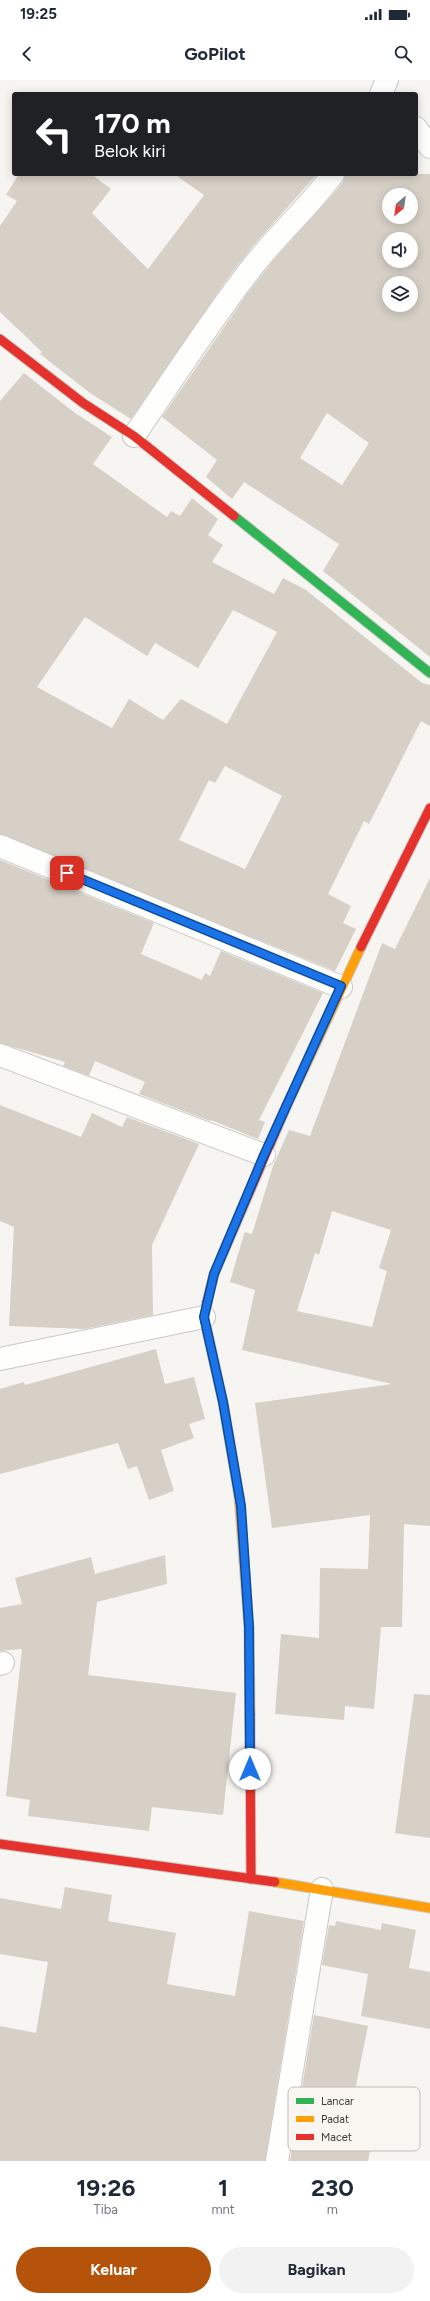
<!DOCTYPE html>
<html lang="id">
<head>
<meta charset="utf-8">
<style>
	:root { --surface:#fff; --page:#f2f2f3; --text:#1f2937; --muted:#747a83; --accent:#b45309 }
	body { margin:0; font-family:Figtree,sans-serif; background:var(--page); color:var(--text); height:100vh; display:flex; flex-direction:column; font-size:15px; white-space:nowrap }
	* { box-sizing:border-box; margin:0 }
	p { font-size:13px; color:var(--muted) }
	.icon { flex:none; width:22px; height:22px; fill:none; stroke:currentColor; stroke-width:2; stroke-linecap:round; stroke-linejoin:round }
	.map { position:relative; height:2081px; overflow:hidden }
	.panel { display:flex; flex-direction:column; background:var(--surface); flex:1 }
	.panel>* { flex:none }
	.hud { position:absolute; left:12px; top:12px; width:406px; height:84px; border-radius:4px; box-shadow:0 2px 10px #0003; background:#202124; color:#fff; overflow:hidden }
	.needle { width:26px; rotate:209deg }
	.fabs { position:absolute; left:382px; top:108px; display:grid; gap:8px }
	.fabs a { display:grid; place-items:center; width:36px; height:36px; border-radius:50%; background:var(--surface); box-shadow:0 2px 10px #0003; font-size:20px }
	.pin { position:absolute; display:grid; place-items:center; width:34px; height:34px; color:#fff; margin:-17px; border-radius:8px; box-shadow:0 2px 6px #0006 }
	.me { position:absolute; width:44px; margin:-22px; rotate:0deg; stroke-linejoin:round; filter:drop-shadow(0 0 3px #0008) }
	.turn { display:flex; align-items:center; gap:14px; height:84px; padding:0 16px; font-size:18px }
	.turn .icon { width:52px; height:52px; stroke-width:2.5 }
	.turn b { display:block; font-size:28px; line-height:34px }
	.eta { display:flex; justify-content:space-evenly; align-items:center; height:68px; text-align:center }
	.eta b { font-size:24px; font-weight:700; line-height:28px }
	.action { display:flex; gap:8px; margin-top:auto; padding:8px 16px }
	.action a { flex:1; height:46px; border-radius:24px; background:var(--accent); color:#fff; font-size:16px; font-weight:700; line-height:46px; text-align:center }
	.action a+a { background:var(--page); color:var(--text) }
	.status { display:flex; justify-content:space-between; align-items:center; height:28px; padding:0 20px; background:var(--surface); direction:ltr }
	.status svg { height:11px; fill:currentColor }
	header { display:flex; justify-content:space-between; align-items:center; height:52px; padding:0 16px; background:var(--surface); font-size:18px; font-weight:700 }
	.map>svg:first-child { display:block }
	.building { fill:#d6d0c6; fill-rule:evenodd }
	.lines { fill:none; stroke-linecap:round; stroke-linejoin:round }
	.street-casing { stroke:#c9c8c5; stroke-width:24 }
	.fast-casing { stroke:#c9c8c5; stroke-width:11 }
	.slow-casing { stroke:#c9c8c5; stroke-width:11 }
	.jam-casing { stroke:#c9c8c5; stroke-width:11 }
	.street { stroke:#fefefd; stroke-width:22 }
	.fast { stroke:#30b455; stroke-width:9 }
	.slow { stroke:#ff9f0a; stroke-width:9 }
	.jam { stroke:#e5322d; stroke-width:9 }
	.route-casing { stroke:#114b97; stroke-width:10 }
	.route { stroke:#1a73e8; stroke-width:7 }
	.key { fill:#f9f5f0; stroke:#c1bdb9; stroke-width:1 }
	.key-label { font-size:11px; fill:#3d3b39 }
</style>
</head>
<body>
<div class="status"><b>19:25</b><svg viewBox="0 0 49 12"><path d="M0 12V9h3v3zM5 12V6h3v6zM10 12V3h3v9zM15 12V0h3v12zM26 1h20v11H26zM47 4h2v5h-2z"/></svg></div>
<header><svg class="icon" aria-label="back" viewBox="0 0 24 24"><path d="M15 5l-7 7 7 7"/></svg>GoPilot<svg class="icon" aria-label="search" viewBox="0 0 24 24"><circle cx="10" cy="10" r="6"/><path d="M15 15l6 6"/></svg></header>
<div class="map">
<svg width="430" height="2081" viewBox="0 0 430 2081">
	<rect width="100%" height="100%" fill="#f7f5f2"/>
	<!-- building -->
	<g class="building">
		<path d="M19 94H91L111 109 92 133 148 189 204 115 174 94H317L253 166 227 199 131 339 90 313 40 274 42 272 0 232V146L17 121 6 115Z"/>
		<path d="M345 94H430V577L323 491 339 464 244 402 232 419 206 397 217 380 162 337 247 214 272 182 333 114 343 102ZM389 115H411V137H389ZM389 159H411V181H389ZM389 203H411V225H389ZM327 333 369 363 342 405 300 378Z"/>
		<path d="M24 293 75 333 112 357 93 384 167 437 171 431 180 436 192 418 218 439 208 455 223 465 212 482 274 514 283 498 306 510 422 603 430 605V646L421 641 369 744 364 741 328 814 351 826 343 843 356 849 335 891 0 754V321ZM233 530 277 552 227 644 181 619 163 640 129 619 112 648 37 607 85 537 147 576 155 563 198 588ZM225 686 282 716 245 789 179 760 209 700 215 703Z"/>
		<path d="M0 780 154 843 141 874 202 900 205 893 210 896 221 871 323 913 259 1040 265 1042 258 1059 211 1040 210 1041 139 1014 145 1002 95 981 89 996 63 986 65 982 0 963Z"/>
		<path d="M430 798V1446L404 1444 402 1547H381L374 1629 345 1626 344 1640 275 1634 281 1554 319 1558 320 1488 368 1489 370 1435 272 1448 255 1323 392 1304 242 1270 255 1210 230 1202 244 1154 245 1152 252 1154 273 1086 289 1050 310 1056 382 863 395 869ZM332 1131 391 1150 379 1188 387 1191 372 1247 297 1231 315 1173 319 1175Z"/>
		<path d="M0 1025 81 1057 92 1033 122 1047 127 1037 199 1064 152 1165 153 1235 84 1249 9 1246 14 1147 0 1141Z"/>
		<path d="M156 1269 165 1304 194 1297 205 1339 189 1344 194 1358 161 1370 174 1411 149 1420 137 1386 128 1389 118 1363 0 1394V1309L24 1302 25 1305Z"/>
		<path d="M165 1475 167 1504 97 1522 88 1595 236 1613 223 1735 152 1727 149 1751 28 1736 30 1720 6 1716 22 1569 0 1571V1528L22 1524 15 1498 91 1477 95 1494Z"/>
		<path d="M414 1614 430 1615V1758L395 1753Z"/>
		<path d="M65 1807 112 1815 108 1841 176 1853 167 1904 235 1916 249 1831 304 1841 265 2081H0V1946L36 1953 48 1882 0 1874V1818L61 1829Z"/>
		<path d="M336 1841 381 1850 382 1843 416 1850 409 1888 430 1892V1949L361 1936 368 1894 322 1885 329 1845 335 1846Z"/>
		<path d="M314 1935 368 1946 354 2015 380 2020 368 2081H290Z"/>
	</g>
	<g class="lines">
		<!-- street casing -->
		<g class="street-casing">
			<g id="street">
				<path d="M381 14 387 0"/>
				<path d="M416 48 430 67"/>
				<path d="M134 356C173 299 210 241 253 186 278 154 309 127 333 94"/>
				<path d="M0 766 341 907"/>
				<path d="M0 975 264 1075"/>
				<path d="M0 1279 204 1237"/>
				<path d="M0 1584 3 1583"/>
				<path d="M277 2081 322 1809"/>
			</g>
		</g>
		<!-- fast casing -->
		<g class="fast-casing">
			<g id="fast">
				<path d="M234 436 430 593"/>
				<path d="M207 1222 204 1237 223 1322 239 1416"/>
			</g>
		</g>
		<!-- slow casing -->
		<g class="slow-casing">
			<g id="slow">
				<path d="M287 1025 361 867"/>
				<path d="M239 1416 249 1547 250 1634"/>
				<path d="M275 1802 430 1828"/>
			</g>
		</g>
		<!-- jam casing -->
		<g class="jam-casing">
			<g id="jam">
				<path d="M0 259 83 323 134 356 234 436"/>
				<path d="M361 867 430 728"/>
				<path d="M207 1222 214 1194 287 1025"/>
				<path d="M250 1634 251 1799"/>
				<path d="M0 1764 275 1802"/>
			</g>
		</g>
		<!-- street -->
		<use href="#street" class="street"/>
		<!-- fast -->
		<use href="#fast" class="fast"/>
		<!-- slow -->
		<use href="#slow" class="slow"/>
		<!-- jam -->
		<use href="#jam" class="jam"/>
	</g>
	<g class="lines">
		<!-- route casing -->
		<g class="route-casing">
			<path id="route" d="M67 793 341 906 264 1075 214 1194 204 1237 223 1322 241 1426 249 1547 250 1689"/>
		</g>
		<!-- route -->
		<use href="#route" class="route"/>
	</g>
	<!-- legend -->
	<rect x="288" y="2007" width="132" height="64" rx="6" class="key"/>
	<rect x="296" y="2018" width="18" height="6" fill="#30b455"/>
	<rect x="296" y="2036" width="18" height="6" fill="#ff9f0a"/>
	<rect x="296" y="2054" width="18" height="6" fill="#e5322d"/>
	<g class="key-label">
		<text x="321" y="2025">Lancar</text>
		<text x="321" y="2043">Padat</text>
		<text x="321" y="2061">Macet</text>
	</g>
</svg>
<div class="fabs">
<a><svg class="needle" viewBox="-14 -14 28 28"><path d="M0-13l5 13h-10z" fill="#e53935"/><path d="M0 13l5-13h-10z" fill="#747a83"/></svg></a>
<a><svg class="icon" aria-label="sound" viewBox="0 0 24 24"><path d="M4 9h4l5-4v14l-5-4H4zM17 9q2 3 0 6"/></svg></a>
<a><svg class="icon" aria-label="layers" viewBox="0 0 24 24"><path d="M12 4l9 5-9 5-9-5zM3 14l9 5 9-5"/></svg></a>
</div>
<div class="pin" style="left:67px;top:793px;background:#d93025"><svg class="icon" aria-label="arrive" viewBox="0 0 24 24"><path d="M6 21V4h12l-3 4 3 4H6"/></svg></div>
<svg class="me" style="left:250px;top:1689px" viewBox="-20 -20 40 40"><circle r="19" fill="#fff"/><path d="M0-13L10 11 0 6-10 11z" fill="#1a73e8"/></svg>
<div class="hud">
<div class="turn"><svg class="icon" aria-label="left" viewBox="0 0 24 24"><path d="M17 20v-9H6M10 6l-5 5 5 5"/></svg><div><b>170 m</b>Belok kiri</div></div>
</div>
</div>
<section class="panel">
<div class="eta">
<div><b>19:26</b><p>Tiba</p></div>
<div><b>1</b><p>mnt</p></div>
<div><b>230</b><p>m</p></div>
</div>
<div class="action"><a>Keluar</a><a>Bagikan</a></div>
</section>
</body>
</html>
